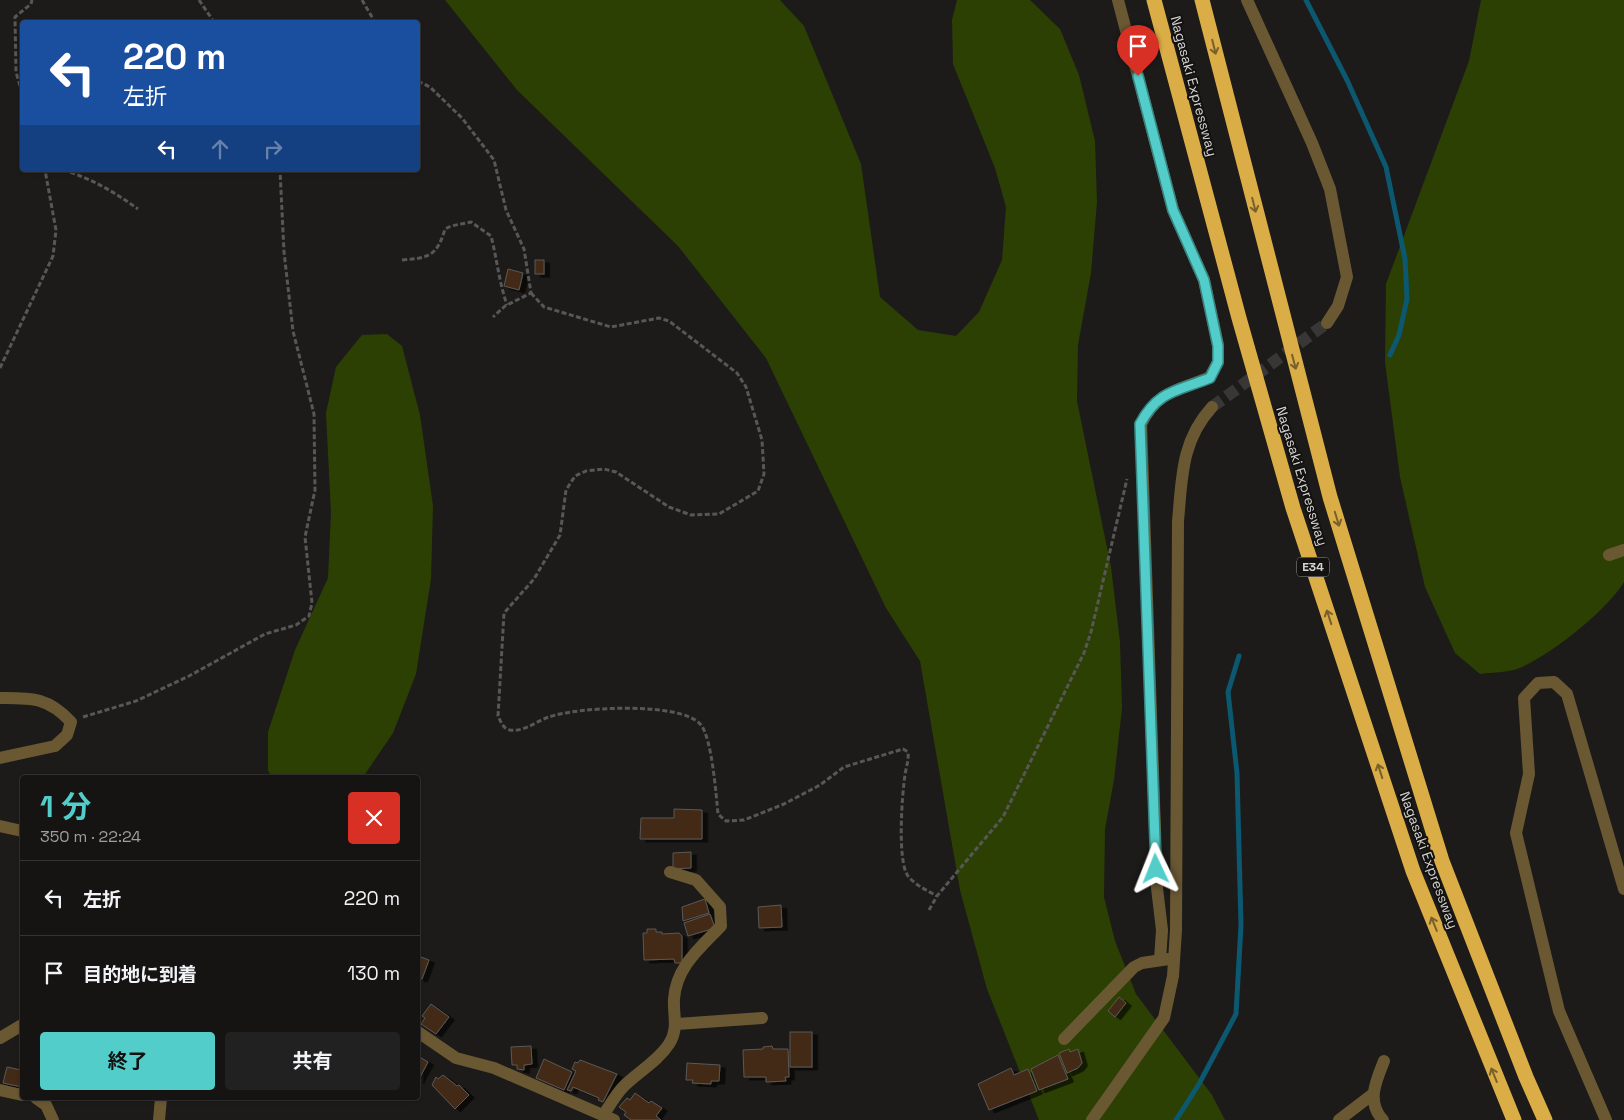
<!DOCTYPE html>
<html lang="ja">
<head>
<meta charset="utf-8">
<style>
	:root { --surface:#151413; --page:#222121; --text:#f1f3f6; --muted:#9d9ea0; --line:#343333; --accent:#53cdc9 }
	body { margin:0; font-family:"Space Grotesk","Noto Sans JP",sans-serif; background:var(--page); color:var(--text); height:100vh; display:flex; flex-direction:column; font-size:19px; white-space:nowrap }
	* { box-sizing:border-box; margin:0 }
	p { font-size:16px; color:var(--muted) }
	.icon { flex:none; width:28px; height:28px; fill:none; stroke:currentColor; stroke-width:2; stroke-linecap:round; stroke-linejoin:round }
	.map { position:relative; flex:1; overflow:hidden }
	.details { position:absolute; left:20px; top:775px; width:400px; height:325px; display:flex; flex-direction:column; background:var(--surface); border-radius:5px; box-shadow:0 1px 4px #0004,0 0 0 1px var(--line) }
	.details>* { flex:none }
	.guide { position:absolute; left:20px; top:20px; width:400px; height:152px; border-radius:5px; box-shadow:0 1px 4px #0004,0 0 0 1px var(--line); background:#1a4fa0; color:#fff; overflow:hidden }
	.pin { position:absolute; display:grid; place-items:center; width:42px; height:42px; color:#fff; margin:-51px -21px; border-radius:50% 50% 50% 0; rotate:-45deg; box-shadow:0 0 5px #0007 }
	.pin .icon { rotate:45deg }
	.me { position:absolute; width:55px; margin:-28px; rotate:358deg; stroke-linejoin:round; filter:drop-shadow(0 0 4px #0008) }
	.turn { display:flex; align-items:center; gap:18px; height:105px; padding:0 20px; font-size:22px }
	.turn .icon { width:65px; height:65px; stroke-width:2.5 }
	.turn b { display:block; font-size:35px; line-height:42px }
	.lanes { display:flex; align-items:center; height:48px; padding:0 20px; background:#0003; justify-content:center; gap:25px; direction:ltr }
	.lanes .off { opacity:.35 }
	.round { display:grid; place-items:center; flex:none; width:52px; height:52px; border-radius:5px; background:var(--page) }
	.head { display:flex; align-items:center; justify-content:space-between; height:85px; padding:0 20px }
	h1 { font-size:30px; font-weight:700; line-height:38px; color:var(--accent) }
	.action { display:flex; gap:10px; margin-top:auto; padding:10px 20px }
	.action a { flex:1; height:58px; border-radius:5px; background:var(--accent); color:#111; font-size:20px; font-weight:700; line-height:58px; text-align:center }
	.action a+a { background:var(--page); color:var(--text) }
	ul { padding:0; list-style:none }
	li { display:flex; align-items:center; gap:15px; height:75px; padding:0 20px; border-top:1px solid var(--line) }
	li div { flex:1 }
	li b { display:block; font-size:19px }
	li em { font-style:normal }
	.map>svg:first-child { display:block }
	.green { fill:#2c4004 }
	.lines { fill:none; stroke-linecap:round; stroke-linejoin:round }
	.stream { stroke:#0c5870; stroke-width:5 }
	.building { fill:#432912; stroke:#5b5957; filter:url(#shadow) }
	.minor-tunnel { stroke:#383735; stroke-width:12; stroke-dasharray:12 6; stroke-linecap:butt }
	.path { stroke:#585755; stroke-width:3; stroke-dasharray:5 2.5; stroke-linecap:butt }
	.minor { stroke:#6a5833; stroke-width:12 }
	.highway { stroke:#dbad46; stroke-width:15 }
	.oneway { stroke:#77602b }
	.route-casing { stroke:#368583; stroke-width:12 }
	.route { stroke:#53cdc9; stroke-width:9 }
	.labels { text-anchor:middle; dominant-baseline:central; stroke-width:4; stroke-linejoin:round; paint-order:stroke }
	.shield { fill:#131210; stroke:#9a9998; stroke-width:1 }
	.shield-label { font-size:12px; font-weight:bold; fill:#d4d3d2 }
	.street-label { font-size:14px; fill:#d4d3d2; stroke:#131210 }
</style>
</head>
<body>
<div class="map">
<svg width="1624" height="1120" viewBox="0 0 1624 1120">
	<defs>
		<filter id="shadow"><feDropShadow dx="5.5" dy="3" stdDeviation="0" flood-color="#0009"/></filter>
	</defs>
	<rect width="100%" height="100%" fill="#1c1b19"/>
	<!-- green -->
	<g class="green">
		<path d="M445 0H780L804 26 861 164 880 297 918 330 956 336 979 312 1002 260 1006 207 995 168 953 64 952 20 957 0H1030L1060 29 1079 75 1095 141 1097 202 1091 273 1078 345 1077 401 1111 567 1120 642 1122 708 1114 780 1105 829 1104 897 1115 941 1136 994 1212 1095 1225 1120H1039L987 989 960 890 920 661 886 608 766 358 678 246 517 90Z"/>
		<path d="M1481 0H1624V582C1606 611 1553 653 1522 667 1510 673 1493 672 1480 674L1455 653 1425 587 1400 477 1385 362 1386 284 1469 61Z"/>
		<path d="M387 334 402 346 420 415 433 506 431 579 416 674 393 733 363 777H272L268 771V732L295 650 328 578 331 513 326 413 336 367 362 335Z"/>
	</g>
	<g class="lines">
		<!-- stream -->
		<g class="stream">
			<path d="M1306 0 1347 80 1386 167 1405 259 1407 299 1399 335 1390 355"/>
			<path d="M1176 1120 1199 1084 1236 1014 1241 925 1237 773 1228 692 1239 656"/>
		</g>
	</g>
	<!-- building -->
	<g class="building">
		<rect x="535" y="260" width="9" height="14"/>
		<path d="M508 269 523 273 519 290 504 286Z"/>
		<path d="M674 809 702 810V839H640L641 818H674Z"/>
		<path d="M691 852V868L673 869V853Z"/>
		<path d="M705 899 709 913 683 921 682 907Z"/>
		<path d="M781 905 782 927 759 928 758 907Z"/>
		<path d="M710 914 715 928 688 936 684 923Z"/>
		<path d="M647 929H656V932H662V934L679 933 682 936V963H675L674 959 644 960 643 933H647Z"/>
		<path d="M418 956 429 960 422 979 418 978Z"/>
		<path d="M1119 997 1126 1003 1115 1017 1108 1011Z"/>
		<path d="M431 1004 449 1017 436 1034 421 1024 425 1018 422 1016Z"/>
		<rect x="790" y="1032" width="22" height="35"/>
		<path d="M531 1046 532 1064 524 1065V1070L517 1069V1065H512L511 1047Z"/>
		<path d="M772 1046 773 1049H788L789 1077H785L786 1081 766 1082V1077H744L743 1050 763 1049V1047Z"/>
		<path d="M1069 1049 1070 1052 1078 1049 1082 1063 1078 1068 1067 1073 1059 1053Z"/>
		<path d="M1058 1055 1068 1079 1039 1090 1031 1069Z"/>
		<path d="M418 1056 428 1062 418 1081Z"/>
		<path d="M544 1059 572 1072 564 1090 536 1078Z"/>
		<path d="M580 1060 617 1074 603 1102 598 1100 599 1098 573 1087 571 1091 567 1090 576 1071 572 1069 575 1062 578 1063Z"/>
		<path d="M687 1063 720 1065 719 1081H711V1084L692 1083 693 1080H686Z"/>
		<path d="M7 1067 21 1070 22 1068V1087L3 1083Z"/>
		<path d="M1011 1068 1014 1075 1028 1069 1037 1091 989 1110 978 1084Z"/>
		<path d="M443 1075 457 1086 459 1085 469 1095 455 1109 432 1085 436 1077 438 1079Z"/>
		<path d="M635 1093 649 1103 651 1101 662 1108 656 1116 661 1120H631L624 1115 626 1112 619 1107 627 1098 630 1100Z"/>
	</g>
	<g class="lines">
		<!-- minor-tunnel -->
		<path class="minor-tunnel" d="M1212 407 1327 323"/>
		<!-- path -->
		<g class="path">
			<path d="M199 0 214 22"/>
			<path d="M362 0 375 22"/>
			<path d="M418 81 430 87 462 118 494 160 506 210 524 249 531 293 505 306 493 317"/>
			<path d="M22 93 16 72 15 17 31 4 32 0"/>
			<path d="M63 170C91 178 114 192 138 209"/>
			<path d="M402 260C429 258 437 256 445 229L451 226 471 222 491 236C497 259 499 282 507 305"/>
			<path d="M531 293 544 307 611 327 659 318 669 321 737 373 746 387 762 440 764 474 758 491 719 514 691 515 669 507 616 472 604 469 586 471 575 476 566 490 560 535 534 579 504 613 498 716C501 722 503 729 510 730 525 732 536 721 549 717 576 707 682 701 701 725 712 739 716 794 718 814L726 821 744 820 784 804 820 785 844 767 903 749 908 752C909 761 906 767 905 775 902 795 897 861 908 876 915 885 928 891 937 896"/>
			<path d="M0 368 53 256 56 230 45 170"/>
			<path d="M83 717 136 701 189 676 265 634 296 625 309 616 312 603 305 537 315 490 314 414 293 331 284 252 280 170"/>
			<path d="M929 910 937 896 1003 817 1084 653 1091 632 1127 479"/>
		</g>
		<!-- minor -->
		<g class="minor">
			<path d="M1118 0 1173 210 1204 280 1218 345V362L1210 377C1178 391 1158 390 1141 424L1157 888 1162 930 1160 960"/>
			<path d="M1247 0 1312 143 1330 189 1347 277 1338 306 1327 323"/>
			<path d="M1609 555 1624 550"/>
			<path d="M0 698C32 698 48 697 71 722L67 735 55 746 0 758"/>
			<path d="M0 826 22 831"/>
			<path d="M677 1024 762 1018"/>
			<path d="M418 1032 456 1058 494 1068 614 1120"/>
			<path d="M0 1038 22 1025"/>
			<path d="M1064 1039 1134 967 1142 963 1169 959"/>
			<path d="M0 1090 22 1095"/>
			<path d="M36 1098 46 1105 53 1120"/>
			<path d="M604 1114C610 1105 616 1094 624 1086 638 1072 658 1061 669 1044 679 1029 673 1015 674 999 676 967 700 948 721 926L720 907 696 880 670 872"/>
			<path d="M159 1120 161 1098"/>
			<path d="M1092 1120 1164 1018 1173 976 1176 930 1178 521C1182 478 1181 441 1212 407"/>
			<path d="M1339 1120 1373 1094"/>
			<path d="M1383 1120C1366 1102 1376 1081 1384 1061"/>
			<path d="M1606 1120 1559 1011 1516 833 1529 774 1524 698 1538 683 1554 682 1567 694 1624 889"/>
		</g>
		<!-- highway -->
		<g class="highway">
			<path d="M1154 0 1239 318 1293 508 1413 871 1514 1120"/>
			<path d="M1202 0 1330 497 1442 861 1526 1077 1545 1120"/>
		</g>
	</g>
	<!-- one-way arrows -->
	<defs><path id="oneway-shaft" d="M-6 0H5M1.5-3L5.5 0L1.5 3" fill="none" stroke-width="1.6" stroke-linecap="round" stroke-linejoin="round" transform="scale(1.25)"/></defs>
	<g class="oneway">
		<use href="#oneway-shaft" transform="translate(1214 47) rotate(76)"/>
		<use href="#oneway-shaft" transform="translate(1254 205) rotate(76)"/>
		<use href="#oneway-shaft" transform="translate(1294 362) rotate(75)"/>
		<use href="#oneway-shaft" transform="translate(1337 519) rotate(73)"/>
		<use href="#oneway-shaft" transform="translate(1329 617) rotate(-108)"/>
		<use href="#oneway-shaft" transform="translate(1380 771) rotate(-108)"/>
		<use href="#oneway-shaft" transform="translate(1434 924) rotate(-112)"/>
		<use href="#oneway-shaft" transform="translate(1494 1075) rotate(-112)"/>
	</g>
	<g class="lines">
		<!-- route casing -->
		<g class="route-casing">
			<path id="route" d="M1138 76 1173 210 1204 280 1218 346V362L1210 378C1178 391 1158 390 1140 424L1156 869"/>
		</g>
		<!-- route -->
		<use href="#route" class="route"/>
	</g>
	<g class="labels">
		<!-- shield labels -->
		<rect class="shield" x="1297" y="557.5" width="32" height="19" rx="4"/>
		<g class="shield-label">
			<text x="1313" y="567">E34</text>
		</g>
		<!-- street labels -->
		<g class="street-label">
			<text transform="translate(1194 86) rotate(75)">Nagasaki Expressway</text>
			<text transform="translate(1302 476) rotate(73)">Nagasaki Expressway</text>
			<text transform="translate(1429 860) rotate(70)">Nagasaki Expressway</text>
		</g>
	</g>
</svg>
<div class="pin" style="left:1138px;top:76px;background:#d93025"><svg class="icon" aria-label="arrive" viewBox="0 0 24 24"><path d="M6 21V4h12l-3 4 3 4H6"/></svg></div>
<svg class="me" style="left:1156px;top:869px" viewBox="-20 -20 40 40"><path d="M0-17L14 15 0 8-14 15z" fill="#53cdc9" stroke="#fff" stroke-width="4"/></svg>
<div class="guide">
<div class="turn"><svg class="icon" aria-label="left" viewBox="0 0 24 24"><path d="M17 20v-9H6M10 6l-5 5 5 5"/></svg><div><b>220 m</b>左折</div></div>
<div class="lanes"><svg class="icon" aria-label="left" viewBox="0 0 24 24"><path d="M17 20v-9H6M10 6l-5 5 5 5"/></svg><svg class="icon off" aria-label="ahead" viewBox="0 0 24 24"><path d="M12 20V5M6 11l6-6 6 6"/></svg><svg class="icon off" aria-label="right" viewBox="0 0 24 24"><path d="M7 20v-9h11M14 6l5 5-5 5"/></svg></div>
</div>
<section class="details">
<div class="head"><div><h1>1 分</h1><p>350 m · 22:24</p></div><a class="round" style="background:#d93025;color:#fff"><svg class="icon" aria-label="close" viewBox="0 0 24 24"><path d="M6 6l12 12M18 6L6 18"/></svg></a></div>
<ul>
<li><svg class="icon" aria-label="left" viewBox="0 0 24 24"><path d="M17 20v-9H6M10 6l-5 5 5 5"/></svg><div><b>左折</b></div><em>220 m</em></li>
<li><svg class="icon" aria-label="arrive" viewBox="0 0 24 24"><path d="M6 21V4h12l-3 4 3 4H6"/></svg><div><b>目的地に到着</b></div><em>130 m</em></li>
</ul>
<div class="action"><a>終了</a><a>共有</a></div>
</section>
</div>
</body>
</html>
